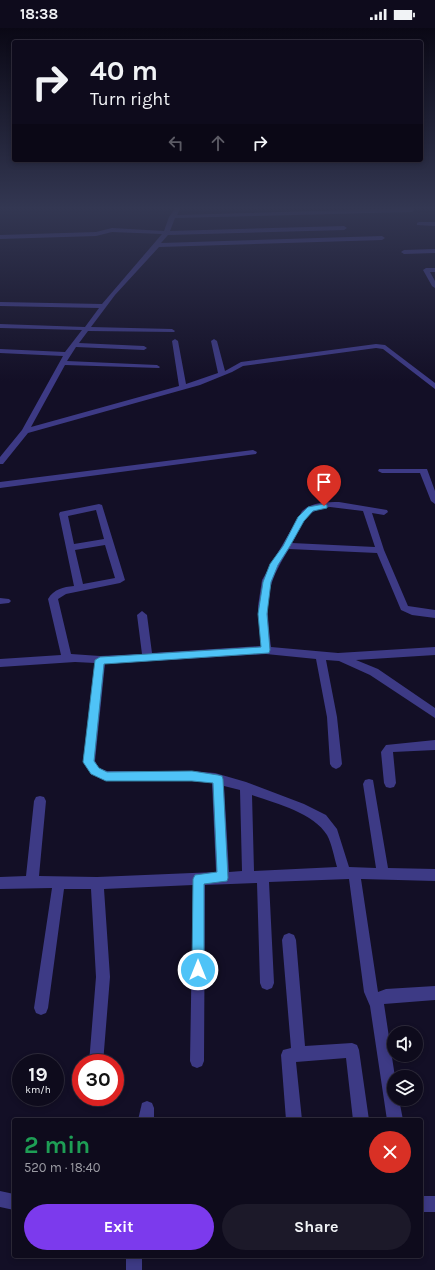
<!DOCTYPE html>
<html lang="en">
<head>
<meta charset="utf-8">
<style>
	:root { --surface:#0e0b1c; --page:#1c1929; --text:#f1f3f6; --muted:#9b9ba3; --line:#2e2b3b; --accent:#7c3aed }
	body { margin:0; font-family:Karla,sans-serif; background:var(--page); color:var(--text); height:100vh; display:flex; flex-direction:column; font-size:15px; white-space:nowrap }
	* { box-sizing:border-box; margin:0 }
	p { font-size:13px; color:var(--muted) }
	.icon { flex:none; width:22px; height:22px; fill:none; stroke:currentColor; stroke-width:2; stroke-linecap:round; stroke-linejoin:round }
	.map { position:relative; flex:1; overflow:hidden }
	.sheet { position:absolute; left:12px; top:1090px; width:411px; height:140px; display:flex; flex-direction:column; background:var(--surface); border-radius:4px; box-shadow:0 2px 6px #0003,0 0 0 1px var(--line) }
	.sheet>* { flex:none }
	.hud { position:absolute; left:12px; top:12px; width:411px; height:122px; border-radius:4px; box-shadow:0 2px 6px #0003,0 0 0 1px var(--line); background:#0e0b1c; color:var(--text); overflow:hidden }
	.tools { position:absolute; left:387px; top:998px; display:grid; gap:8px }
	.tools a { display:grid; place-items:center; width:36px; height:36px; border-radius:50%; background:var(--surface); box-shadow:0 2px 6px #0003,0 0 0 1px var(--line); font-size:20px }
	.speed { position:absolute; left:12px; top:1026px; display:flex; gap:8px; font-size:20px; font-weight:700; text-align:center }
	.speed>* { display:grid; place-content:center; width:52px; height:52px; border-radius:50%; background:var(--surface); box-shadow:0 2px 6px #0003,0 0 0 1px var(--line); line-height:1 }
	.speed small { font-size:10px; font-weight:400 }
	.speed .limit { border:6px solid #d22; background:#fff; color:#111 }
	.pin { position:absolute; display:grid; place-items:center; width:34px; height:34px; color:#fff; margin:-41px -17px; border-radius:50% 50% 50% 0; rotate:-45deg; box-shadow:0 0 4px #0007 }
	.pin .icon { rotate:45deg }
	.me { position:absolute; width:44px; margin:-22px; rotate:0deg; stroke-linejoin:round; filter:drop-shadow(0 0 3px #0008) }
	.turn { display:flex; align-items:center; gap:14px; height:84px; padding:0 12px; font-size:18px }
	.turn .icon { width:52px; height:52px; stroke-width:2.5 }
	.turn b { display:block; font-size:28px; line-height:34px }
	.lanes { display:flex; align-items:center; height:38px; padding:0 12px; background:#0003; justify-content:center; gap:20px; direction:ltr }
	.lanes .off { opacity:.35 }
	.round { display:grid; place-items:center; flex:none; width:42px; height:42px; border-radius:21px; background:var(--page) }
	.head { display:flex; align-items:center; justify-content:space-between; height:68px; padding:0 12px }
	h1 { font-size:24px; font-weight:700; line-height:30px; color:#1e9e55 }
	.button { display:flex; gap:8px; margin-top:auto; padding:8px 12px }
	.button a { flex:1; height:46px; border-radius:24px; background:var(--accent); color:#fff; font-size:16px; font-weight:700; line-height:46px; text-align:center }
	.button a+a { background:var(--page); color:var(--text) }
	.status { display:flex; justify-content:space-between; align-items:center; height:28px; padding:0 20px; background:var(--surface); direction:ltr }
	.status svg { height:11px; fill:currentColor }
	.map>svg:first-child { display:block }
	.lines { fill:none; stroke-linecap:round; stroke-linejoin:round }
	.minor { fill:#3d3a85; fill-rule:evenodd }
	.route { fill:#4fc3f7; stroke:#337fa1 }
</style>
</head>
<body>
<div class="status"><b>18:38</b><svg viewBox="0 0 49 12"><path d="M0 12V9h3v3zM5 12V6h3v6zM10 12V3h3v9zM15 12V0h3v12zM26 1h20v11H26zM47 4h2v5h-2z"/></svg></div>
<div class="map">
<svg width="435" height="1242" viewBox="0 0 435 1242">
	<rect width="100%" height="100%" fill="#130f26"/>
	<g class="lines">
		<!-- minor -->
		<g class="minor">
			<path d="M176 179H181L177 187 412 180 415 182 412 184 175 190 170 203 344 198 347 200 344 202 168 207 161 215 382 208 385 210 382 212 159 219 115 267 91 299 172 301 175 303 174 304 88 303 79 315 144 318 147 320 144 322 76 319 67 333 157 337 160 339 159 340 65 337 31 399 179 358 172 313 175 311 178 313 186 356 218 345 211 313 214 311 217 313 225 343 241 334 376 316 385 317 435 355V361L383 321 376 320 243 338 232 344 200 357 28 405 3 436H0V429L22 402 63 328 0 325V321L65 324 82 302 0 300V296L85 299 99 280 0 278V274L102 276 162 206 112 204 96 208 0 211V207L96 204 112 200 164 203 169 189Z"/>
			<path d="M419 194H435V198L417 197V195Z"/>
			<path d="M435 221V225L404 226 401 224 404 222Z"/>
			<path d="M426 240H435V244H430L435 253V260L432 258 423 242Z"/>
			<path d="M253 422 257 424 256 426 0 460V454Z"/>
			<path d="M379 441H427L435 463V476L431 473 420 445H382L378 443Z"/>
			<path d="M339 474 387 482 388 484 384 487 372 485 384 522 408 578 435 582V590L412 587 401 582 377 525 289 521C264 561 266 574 271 619L338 625 435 619V627L356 632 378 641 435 680V690L370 647 339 633 326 632 337 689 342 736 340 739 336 741 332 739 330 736 327 689 316 631 266 626 105 636 95 733 99 740 107 743H192L215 745 246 754 304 776 326 787 337 801 349 839 376 840 363 756 365 752 369 751 373 752 388 840 435 841V853L361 851 378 964 386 961 435 958V972L384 976 395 1049H394V1071H399L403 1092H387L370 978 364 964 349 851 269 854 274 955 272 960 267 962 262 960 260 955 257 855 205 857 204 1033 202 1038 197 1040 192 1038 190 1033 193 857 104 861 110 949 103 1035H89L96 949 91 861H64L48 980 46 985 41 987 36 985 34 980 52 860 0 861V849L26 848 34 773 36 769 40 768 44 769 46 773 39 848 97 849 216 844 212 755 192 753H106L91 746 83 734 95 635 75 634 0 639V631L61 627 48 571C54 561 63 559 74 558L59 486 60 484 99 476 102 477 125 552 120 555 66 566 58 571 71 626 100 628 142 626 137 587 142 583 147 587 152 625 261 618 258 578 262 552 302 483C312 474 326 474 339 474ZM330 479 363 483 375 519 292 515C304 495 302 483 330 479ZM96 482 104 511 74 516 68 488ZM105 517 115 550 83 556 75 522ZM224 758 240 762 242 843 229 844ZM252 767C275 775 314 785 327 807 332 816 334 829 337 839L254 843Z"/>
			<path d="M0 570 9 571 11 573 9 575 0 576Z"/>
			<path d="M435 712V722L393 724 396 755 394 759 390 760 386 759 384 755 381 724 386 717Z"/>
			<path d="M289 905 294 907 296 912 305 1018 352 1015 357 1017 359 1022 369 1092H353L346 1030 296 1034 302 1092H286L281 1027 283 1022 291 1020 282 912 284 907Z"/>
			<path d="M147 1073 152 1075 154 1080V1092H138L142 1075Z"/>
			<path d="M0 1163 14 1166V1182L0 1179Z"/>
			<rect x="421" y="1168" width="14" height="16"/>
			<rect x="126" y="1228" width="16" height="14"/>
		</g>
	</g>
	<!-- sky -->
	<linearGradient id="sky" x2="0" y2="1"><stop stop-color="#0a0815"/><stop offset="0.51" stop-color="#333752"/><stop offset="1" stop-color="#333752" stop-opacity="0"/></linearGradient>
	<rect width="435" height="353" fill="url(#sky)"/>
	<!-- route -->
	<path class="route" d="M324 476 327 477V480L313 483 304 493 290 518 278 537 271 554 267 586 270 622 269 625 104 636 94 733 99 740 107 744 192 743 218 747 222 748 223 751 228 850 227 853 204 856V942L202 946 198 948 194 946 192 942 193 851 195 847 217 844 213 755 192 753H106L91 746 83 734 95 632 100 629 261 619 258 586 263 554 270 536 283 518 298 489 308 479Z"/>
</svg>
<div class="tools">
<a><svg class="icon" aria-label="sound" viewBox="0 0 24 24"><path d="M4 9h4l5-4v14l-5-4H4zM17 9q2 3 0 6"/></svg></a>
<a><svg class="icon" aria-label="layers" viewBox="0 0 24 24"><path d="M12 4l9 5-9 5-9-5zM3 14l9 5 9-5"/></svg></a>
</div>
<div class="speed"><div>19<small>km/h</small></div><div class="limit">30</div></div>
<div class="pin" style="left:324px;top:478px;background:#d93025"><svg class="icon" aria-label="arrive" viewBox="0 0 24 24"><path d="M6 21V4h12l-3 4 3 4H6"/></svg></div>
<svg class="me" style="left:198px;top:942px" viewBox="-20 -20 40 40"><circle r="17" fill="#4fc3f7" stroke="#fff" stroke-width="3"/><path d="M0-11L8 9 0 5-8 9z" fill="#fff"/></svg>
<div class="hud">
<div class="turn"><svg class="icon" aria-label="right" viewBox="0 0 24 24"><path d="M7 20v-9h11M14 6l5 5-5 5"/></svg><div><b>40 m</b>Turn right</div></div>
<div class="lanes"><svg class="icon off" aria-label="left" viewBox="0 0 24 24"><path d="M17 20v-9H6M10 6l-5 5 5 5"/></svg><svg class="icon off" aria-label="ahead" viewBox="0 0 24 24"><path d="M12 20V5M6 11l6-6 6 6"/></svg><svg class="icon" aria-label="right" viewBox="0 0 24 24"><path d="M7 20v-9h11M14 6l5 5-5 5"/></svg></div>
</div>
<section class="sheet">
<div class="head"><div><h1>2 min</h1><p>520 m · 18:40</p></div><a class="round" style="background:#d93025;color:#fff"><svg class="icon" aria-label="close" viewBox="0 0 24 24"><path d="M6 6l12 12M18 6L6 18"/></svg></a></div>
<div class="button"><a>Exit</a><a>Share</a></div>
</section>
</div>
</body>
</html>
